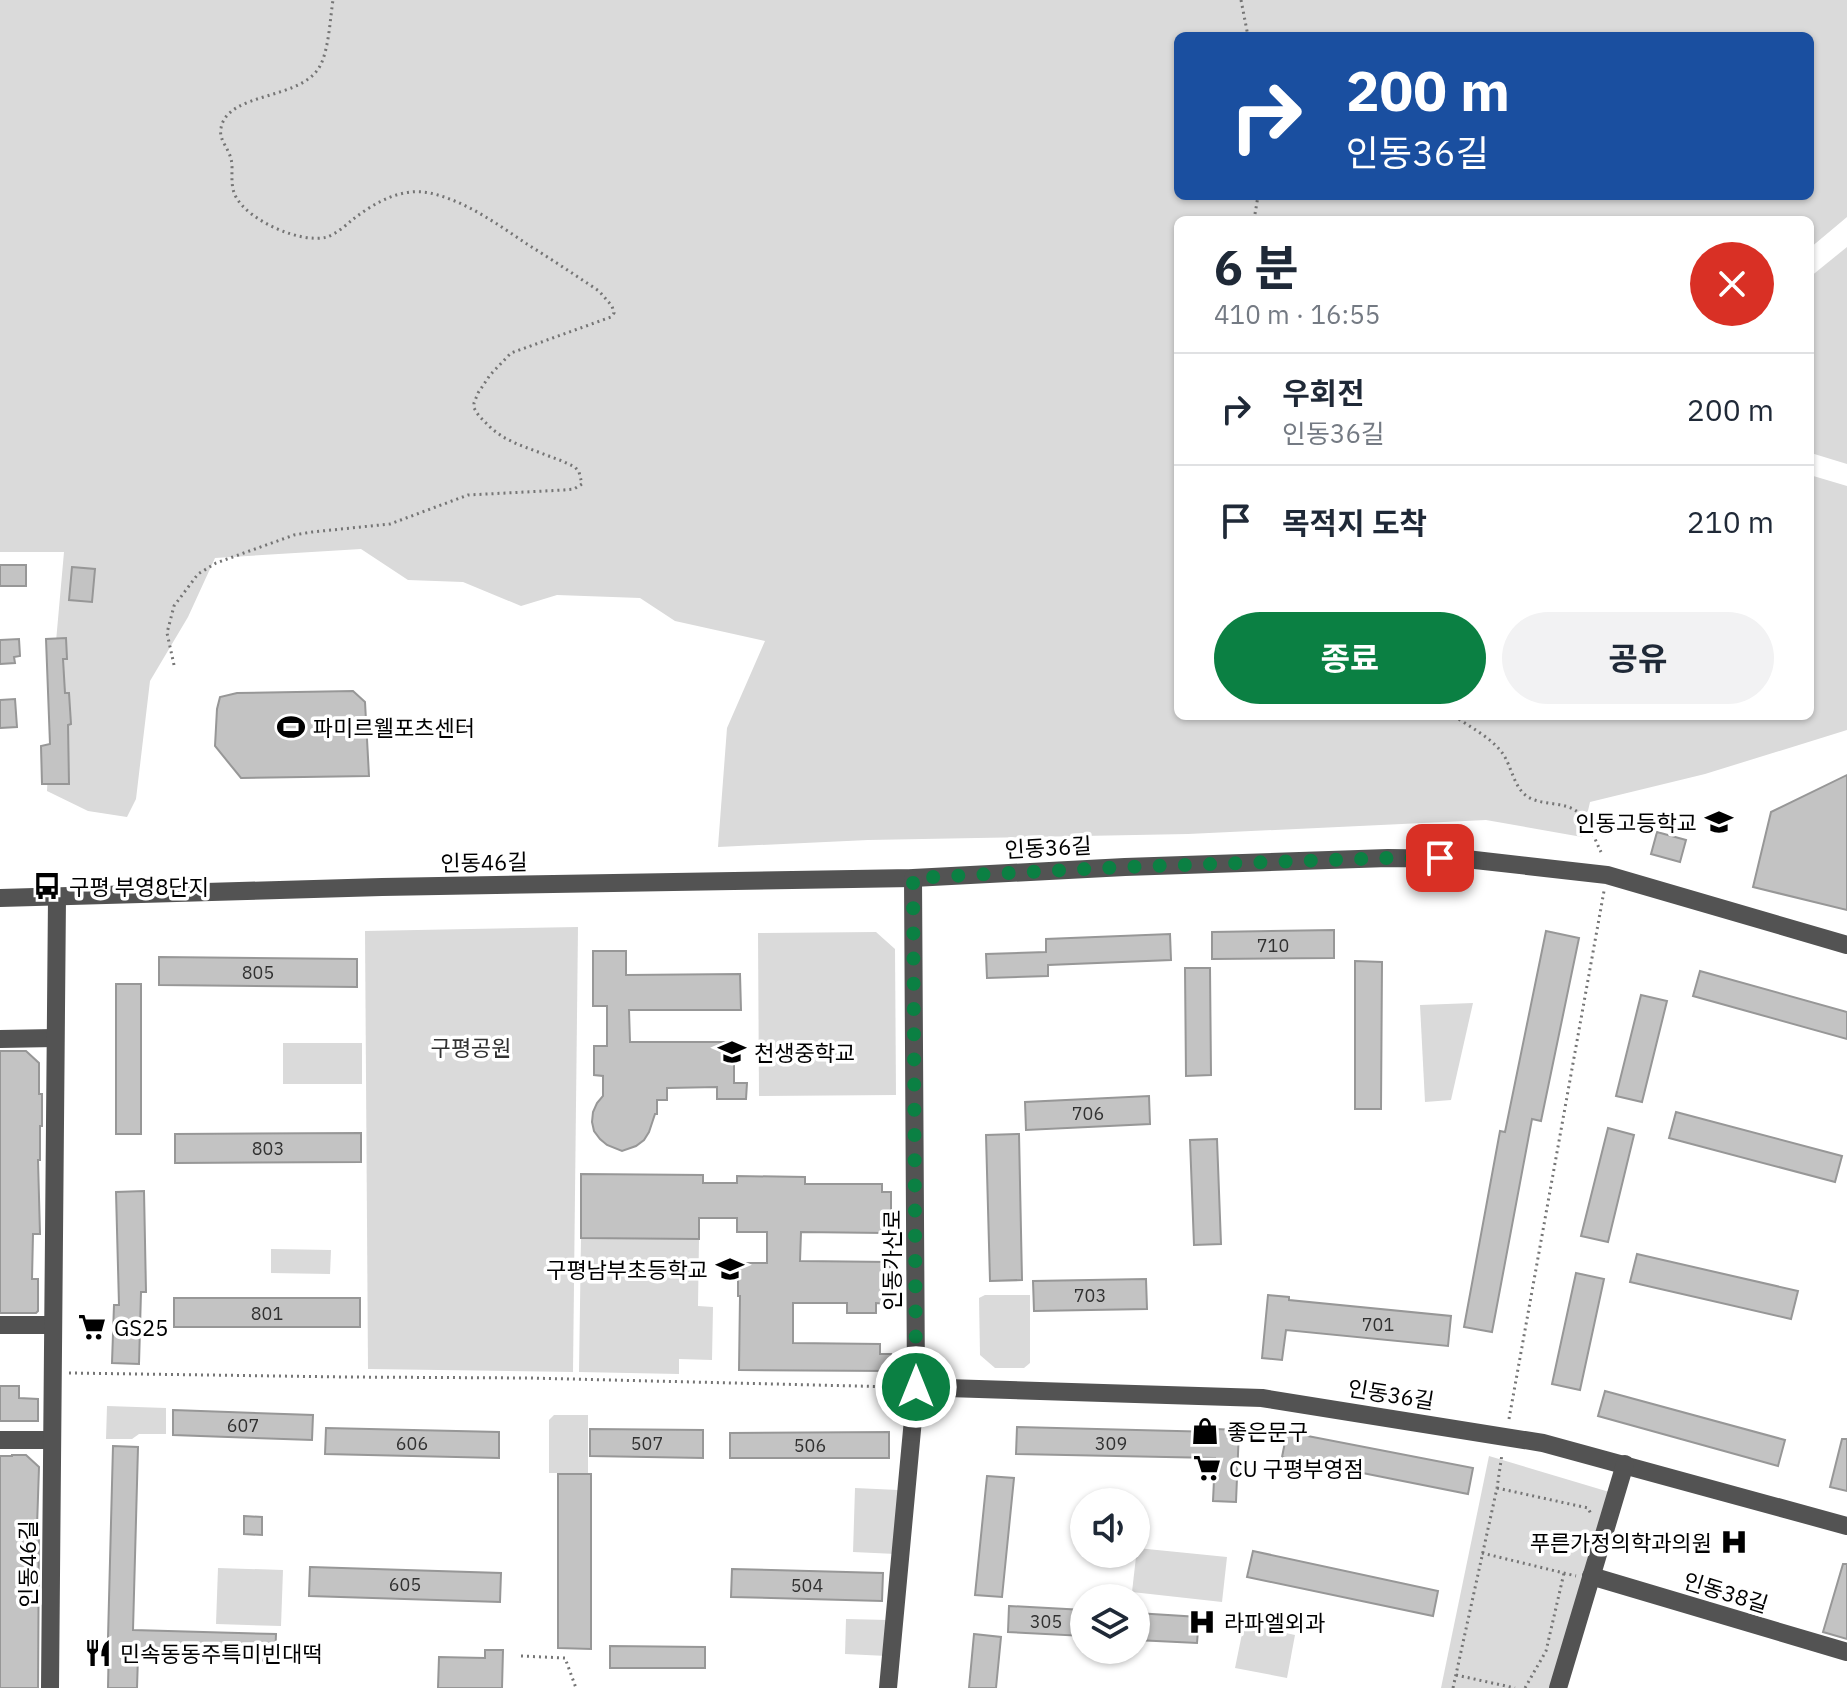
<!DOCTYPE html>
<html lang="ko">
<head>
<meta charset="utf-8">
<style>
	:root { --surface:#fff; --page:#f2f2f3; --text:#1f2937; --muted:#747a83; --line:#e0e1e3; --accent:#0b8043 }
	body { margin:0; font-family:"IBM Plex Sans","Noto Sans KR",sans-serif; background:var(--page); color:var(--text); height:100vh; display:flex; flex-direction:column; font-size:30px; white-space:nowrap }
	* { box-sizing:border-box; margin:0 }
	p { font-size:26px; color:var(--muted) }
	.icon { flex:none; width:44px; height:44px; fill:none; stroke:currentColor; stroke-width:2; stroke-linecap:round; stroke-linejoin:round }
	.map { position:relative; flex:1; overflow:hidden }
	.side { position:absolute; left:1174px; top:216px; width:640px; height:504px; display:flex; flex-direction:column; background:var(--surface); border-radius:12px; box-shadow:0 2px 6px #0004 }
	.side>* { flex:none }
	.top-card { position:absolute; left:1174px; top:32px; width:640px; height:168px; border-radius:12px; box-shadow:0 2px 6px #0004; background:#1a4fa0; color:#fff; overflow:hidden }
	.buttons { position:absolute; left:1070px; top:1488px; display:grid; gap:16px }
	.buttons a { display:grid; place-items:center; width:80px; height:80px; border-radius:50%; background:var(--surface); box-shadow:0 2px 6px #0004; font-size:40px }
	.pin { position:absolute; display:grid; place-items:center; width:68px; height:68px; color:#fff; margin:-34px; border-radius:16px; box-shadow:0 4px 12px #0006 }
	.me { position:absolute; width:88px; margin:-44px; rotate:0deg; stroke-linejoin:round; filter:drop-shadow(0 0 6px #0008) }
	.turn { display:flex; align-items:center; gap:28px; height:168px; padding:0 40px; font-size:36px }
	.turn .icon { width:104px; height:104px; stroke-width:2.5 }
	.turn b { display:block; font-size:56px; line-height:68px }
	.round { display:grid; place-items:center; flex:none; width:84px; height:84px; border-radius:42px; background:var(--page) }
	.headline { display:flex; align-items:center; justify-content:space-between; height:136px; padding:0 40px }
	h1 { font-size:48px; font-weight:700; line-height:60px }
	.button { display:flex; gap:16px; margin-top:auto; padding:16px 40px }
	.button a { flex:1; height:92px; border-radius:48px; background:var(--accent); color:#fff; font-size:32px; font-weight:700; line-height:92px; text-align:center }
	.button a+a { background:var(--page); color:var(--text) }
	ul { padding:0; list-style:none }
	li { display:flex; align-items:center; gap:24px; height:112px; padding:0 40px; border-top:2px solid var(--line) }
	li div { flex:1 }
	li b { display:block; font-size:30px }
	li em { font-style:normal }
	.map>svg:first-child { display:block }
	.green { fill:#dadada; fill-rule:evenodd }
	.building { fill:#c3c3c3; stroke:#979797; stroke-width:2 }
	.lines { fill:none; stroke-linecap:round; stroke-linejoin:round }
	.path { stroke:#757575; stroke-width:3; stroke-dasharray:2 4; stroke-linecap:butt }
	.minor { stroke:#535353; stroke-width:18 }
	.route { stroke:#0b8043; stroke-width:14; stroke-dasharray:0 25.2 }
	.labels { text-anchor:middle; dominant-baseline:central; stroke-width:7; stroke-linejoin:round; paint-order:stroke }
	.number-label { font-size:18px; fill:#313131 }
	.poi-label { font-size:22px; fill:#000; stroke:#fff; text-anchor:start }
	.street-label { font-size:22px; fill:#000; stroke:#fff }
	.park-label { font-size:22px; fill:#313131; stroke:#fff }
</style>
</head>
<body>
<div class="map">
<svg width="1847" height="1688" viewBox="0 0 1847 1688">
	<rect width="100%" height="100%" fill="#fff"/>
	<!-- green -->
	<g class="green">
		<path d="M0 0H1847V217L1810 248V220H1178V716H1810V475L1847 486V730L1705 774 1590 802 1582 837 1486 820 1188 834 868 840 718 847 727 728 765 641 675 621 640 598 557 595 521 606 463 582 408 580 361 549 215 558 188 617 150 681 136 799 127 817 88 811 47 791 53 675 64 552H0ZM1178 36H1810V196H1178Z"/>
		<path d="M1847 247V464L1811 453 1810 450V277Z"/>
		<path d="M578 927 573 1372 368 1369 365 931Z"/>
		<path d="M876 932 895 949 896 1095 759 1096 758 933Z"/>
		<path d="M1473 1003 1451 1100 1425 1102 1420 1005Z"/>
		<rect x="283" y="1043" width="79" height="41"/>
		<path d="M581 1238 699 1239 698 1306 713 1307 712 1360 679 1359V1374L579 1372Z"/>
		<path d="M271 1249 331 1250 330 1274 271 1273Z"/>
		<path d="M985 1295H1030V1363L1024 1368H995L980 1355 979 1298Z"/>
		<path d="M107 1406 166 1408V1434H139L132 1439H106Z"/>
		<path d="M554 1415H588V1473H549V1420Z"/>
		<path d="M1489 1456 1616 1494 1563 1688H1441Z"/>
		<path d="M855 1488 898 1490 896 1554 853 1552Z"/>
		<path d="M1137 1548 1227 1557 1222 1602 1132 1592Z"/>
		<path d="M218 1568 283 1570 281 1626 216 1624Z"/>
		<path d="M846 1619 888 1620 887 1656 845 1654Z"/>
		<path d="M1244 1624 1295 1635 1287 1678 1235 1668Z"/>
	</g>
	<!-- building -->
	<g class="building">
		<rect x="0" y="565" width="26" height="21"/>
		<path d="M72 567 95 569 92 602 69 600Z"/>
		<path d="M66 638 67 659H63L65 693H69L71 724 68 725 69 784H42L41 746 50 744 46 639Z"/>
		<path d="M19 639 20 656 14 657 15 663 0 664V640Z"/>
		<path d="M353 691 365 702 369 776 241 778 215 746 217 709 220 697 237 693Z"/>
		<path d="M15 699 17 727 0 728V700Z"/>
		<path d="M1847 775V910L1753 887 1771 812Z"/>
		<path d="M1657 832 1686 840 1680 862 1651 854Z"/>
		<path d="M1334 930V958L1212 959V932Z"/>
		<path d="M1546 931 1579 938 1541 1121 1532 1119 1492 1332 1464 1327 1500 1131 1505 1132Z"/>
		<path d="M1170 934 1171 960 1048 965V976L987 978 986 954 1046 952V939Z"/>
		<path d="M593 951H626V975L740 974 741 1010H629L630 1042H734V1083H747L746 1099H717V1087L667 1088V1100H657V1114H655L649 1132 644 1140 636 1146 622 1151 607 1145 600 1139 594 1131 592 1122 593 1112 597 1103 603 1096V1076L594 1075V1046H607V1006H593Z"/>
		<path d="M159 957 357 959V987L159 985Z"/>
		<path d="M1355 961 1382 962 1381 1109H1355Z"/>
		<path d="M1185 968H1210L1211 1075 1186 1076Z"/>
		<path d="M1700 971 1847 1012V1039L1693 996Z"/>
		<rect x="116" y="984" width="25" height="150"/>
		<path d="M1641 995 1667 1001 1642 1102 1616 1096Z"/>
		<path d="M0 1051H26L39 1063V1094H42V1126H40V1160H38L40 1234H33L32 1279H38V1311L36 1313H0Z"/>
		<path d="M1149 1096 1150 1124 1026 1130 1025 1102Z"/>
		<path d="M1676 1112 1842 1156 1835 1182 1669 1138Z"/>
		<path d="M1608 1128 1634 1135 1608 1242 1581 1236Z"/>
		<path d="M361 1133V1162L175 1163V1134Z"/>
		<path d="M1019 1134 1022 1280 990 1281 986 1135Z"/>
		<path d="M1217 1139 1221 1244 1194 1245 1190 1140Z"/>
		<path d="M581 1174 703 1175V1183H737V1176L805 1177V1184H882V1192H891V1226L884 1225V1233L801 1232 800 1261 890 1262 889 1304 876 1303V1313H847V1303H793V1343L880 1344V1354H891V1371L739 1370 740 1296H738V1263H767V1232H737V1218H699V1239L581 1238Z"/>
		<path d="M144 1191 146 1292H141L139 1364 112 1363 114 1305H119L116 1192Z"/>
		<path d="M1637 1254 1798 1291 1791 1319 1630 1282Z"/>
		<path d="M1576 1273 1604 1279 1580 1390 1552 1384Z"/>
		<path d="M1146 1279 1147 1309 1034 1311 1033 1281Z"/>
		<path d="M1268 1295 1289 1297V1300L1451 1316 1448 1346 1286 1330 1282 1360 1262 1358Z"/>
		<rect x="174" y="1298" width="186" height="29"/>
		<path d="M0 1386H19V1398L38 1399V1421H0Z"/>
		<path d="M1605 1391 1785 1440 1778 1466 1598 1416Z"/>
		<path d="M173 1410 313 1415 312 1440 173 1435Z"/>
		<path d="M1017 1427 1216 1432V1429L1239 1430 1236 1502 1213 1501 1215 1458 1016 1454Z"/>
		<path d="M326 1428 499 1432V1458L325 1454Z"/>
		<path d="M590 1429 703 1430V1458L590 1456Z"/>
		<path d="M889 1432V1458H730V1433Z"/>
		<path d="M1287 1432 1473 1468 1468 1494 1282 1457Z"/>
		<path d="M1842 1439H1847V1491L1830 1487Z"/>
		<path d="M113 1446 138 1447 133 1630 276 1634 275 1661 138 1656 137 1688H108L109 1638H108Z"/>
		<path d="M12 1455H26L39 1467 37 1527H39L38 1688H0V1456H12Z"/>
		<path d="M558 1474H591V1649L558 1648Z"/>
		<path d="M987 1476 1014 1478 1002 1597 975 1595Z"/>
		<path d="M244 1516 262 1517V1535L244 1534Z"/>
		<path d="M1253 1551 1438 1591 1433 1616 1247 1577Z"/>
		<path d="M1843 1564H1847V1639L1823 1632Z"/>
		<path d="M310 1567 501 1573 500 1602 309 1596Z"/>
		<path d="M732 1569 883 1573 882 1601 731 1597Z"/>
		<path d="M1009 1606 1084 1610V1636L1008 1632Z"/>
		<path d="M1136 1613 1199 1617 1197 1643 1136 1640Z"/>
		<path d="M974 1634 1001 1637 996 1688H969Z"/>
		<path d="M610 1646 705 1647V1668H610Z"/>
		<path d="M485 1650H503L502 1688H438L439 1657 485 1658Z"/>
	</g>
	<g class="lines">
		<!-- path -->
		<g class="path">
			<path d="M1241 0 1248 36"/>
			<path d="M1254 220 1258 196"/>
			<path d="M174 665 167 633 174 606 198 574 216 563 294 535 312 532 390 524 468 495 564 490 574 489 582 484 579 472 575 467 562 461 517 444 503 437 492 429 479 416 474 408V403L478 393 490 375 511 353 611 317 614 313 612 306 599 291C575 275 551 259 527 244 497 224 466 201 430 193 401 187 374 203 352 220 345 226 336 234 327 237 301 244 249 221 236 197 231 188 232 178 232 167 232 149 218 142 221 128 228 91 301 101 320 66 329 49 330 19 333 0"/>
			<path d="M1454 716C1470 727 1492 738 1503 754 1511 766 1513 782 1523 793 1538 808 1565 799 1580 814 1590 824 1595 840 1601 852"/>
			<path d="M69 1373 346 1377 529 1378 897 1387"/>
			<path d="M1509 1419 1604 891"/>
			<path d="M1497 1488 1588 1508 1591 1514"/>
			<path d="M1482 1553 1576 1576"/>
			<path d="M521 1656 565 1658 576 1688"/>
			<path d="M1456 1675 1515 1688"/>
			<path d="M1453 1688 1497 1488 1502 1454"/>
			<path d="M1525 1688 1546 1651 1564 1573"/>
		</g>
		<!-- minor -->
		<g class="minor">
			<path d="M0 898 382 887 913 878 1125 867 1388 858 1466 859 1607 875 1847 945"/>
			<path d="M0 1039 55 1038"/>
			<path d="M0 1325H53"/>
			<path d="M916 1387 1262 1398 1543 1443 1847 1526"/>
			<path d="M0 1440H52"/>
			<path d="M1591 1576 1847 1652"/>
			<path d="M50 1688 57 897"/>
			<path d="M888 1688 916 1387 913 878"/>
			<path d="M1558 1688 1625 1464"/>
		</g>
	</g>
	<g class="lines">
		<!-- route -->
		<path class="route" d="M916 1387 913 878 1125 867 1388 858H1440"/>
	</g>
	<!-- icons -->
	<defs>
		<g id="stadium-bare" transform="scale(2.16)"><path d="M0-5a6.5 5 0 1 0 0 10a6.5 5 0 1 0 0-10ZM-3.5-1.8h7v3.6h-7Z" fill="#000" stroke="#fff" stroke-width="2.5" paint-order="stroke"/></g>
		<g id="school-bare" transform="scale(2.16)"><path d="M0-5L7-2L0 1L-7-2ZM-4 1L0 2.5L4 1V4Q0 6-4 4Z" fill="#000" stroke="#fff" stroke-width="2.5" paint-order="stroke"/></g>
		<g id="bus-bare" transform="scale(2.16)"><path d="M-5-6H5V4H4V6H2V4H-2V6H-4V4H-5ZM-3.5-4V0h7V-4ZM-3.5 1.2v1.5H-2V1.2ZM2 1.2v1.5H3.5V1.2Z" fill="#000" stroke="#fff" stroke-width="2.5" paint-order="stroke"/></g>
		<g id="supermarket-bare" transform="scale(2.16)"><path d="M-6-5.5h2.5l.6 2H6L4.5 2H-2.5L-4.4-4H-6ZM-1.5 3.2a1.3 1.3 0 1 0 .1 0ZM3 3.2a1.3 1.3 0 1 0 .1 0Z" fill="#000" stroke="#fff" stroke-width="2.5" paint-order="stroke"/></g>
		<g id="shop-bare" transform="scale(2.16)"><path d="M-5-2.5h2.3a2.7 3.5 0 0 1 5.4 0H5L5.5 6h-11ZM-1.5-2.5h3a1.5 2.3 0 0 0-3 0Z" fill="#000" stroke="#fff" stroke-width="2.5" paint-order="stroke"/></g>
		<g id="hospital-bare" transform="scale(2.16)"><path d="M-5-5h3v3.5h4V-5h3V5h-3V1.5h-4V5h-3Z" fill="#000" stroke="#fff" stroke-width="2.5" paint-order="stroke"/></g>
		<g id="restaurant-bare" transform="scale(2.16)"><path d="M-5-6h1v4h1v-4h1v4h1v-4h1v5L-1.5 .5V6h-2V.5L-5-1ZM5-6V6H3V1.5H1.5Q1.5-4 5-6Z" fill="#000" stroke="#fff" stroke-width="2.5" paint-order="stroke"/></g>
	</defs>
	<g fill-rule="evenodd">
		<use href="#stadium-bare" x="291" y="727"/>
		<use href="#school-bare" x="1719" y="822"/>
		<use href="#bus-bare" x="47" y="886"/>
		<use href="#school-bare" x="732" y="1052"/>
		<use href="#school-bare" x="730" y="1269"/>
		<use href="#supermarket-bare" x="92" y="1327"/>
		<use href="#shop-bare" x="1205" y="1431"/>
		<use href="#supermarket-bare" x="1207" y="1468"/>
		<use href="#hospital-bare" x="1734" y="1542"/>
		<use href="#hospital-bare" x="1202" y="1622"/>
		<use href="#restaurant-bare" x="98" y="1653"/>
	</g>
	<g class="labels">
		<!-- number labels -->
		<g class="number-label">
			<text x="1273" y="945">710</text>
			<text x="258" y="972">805</text>
			<text x="1088" y="1113">706</text>
			<text x="268" y="1148">803</text>
			<text x="1090" y="1295">703</text>
			<text x="267" y="1313">801</text>
			<text x="1378" y="1324">701</text>
			<text x="243" y="1425">607</text>
			<text x="412" y="1443">606</text>
			<text x="647" y="1443">507</text>
			<text x="1111" y="1443">309</text>
			<text x="810" y="1445">506</text>
			<text x="405" y="1584">605</text>
			<text x="807" y="1585">504</text>
			<text x="1046" y="1621">305</text>
		</g>
		<!-- poi labels -->
		<g class="poi-label">
			<text x="313" y="727">파미르웰포츠센터</text>
			<text x="1697" y="822" text-anchor="end">인동고등학교</text>
			<text x="69" y="886">구평 부영8단지</text>
			<text x="754" y="1052">천생중학교</text>
			<text x="708" y="1269" text-anchor="end">구평남부초등학교</text>
			<text x="114" y="1327">GS25</text>
			<text x="1227" y="1431">좋은문구</text>
			<text x="1229" y="1468">CU 구평부영점</text>
			<text x="1712" y="1542" text-anchor="end">푸른가정의학과의원</text>
			<text x="1224" y="1622">라파엘외과</text>
			<text x="120" y="1653">민속동동주특미빈대떡</text>
		</g>
		<!-- street labels -->
		<g class="street-label">
			<text transform="translate(1048 847) rotate(-3)">인동36길</text>
			<text transform="translate(484 862) rotate(-1)">인동46길</text>
			<text transform="translate(891 1260) rotate(-90)">인동가산로</text>
			<text transform="translate(1391 1394) rotate(9)">인동36길</text>
			<text transform="translate(27 1564) rotate(-90)">인동46길</text>
			<text transform="translate(1726 1592) rotate(17)">인동38길</text>
		</g>
		<!-- park labels -->
		<g class="park-label">
			<text x="471" y="1047">구평공원</text>
		</g>
	</g>
</svg>
<div class="buttons">
<a><svg class="icon" aria-label="sound" viewBox="0 0 24 24"><path d="M4 9h4l5-4v14l-5-4H4zM17 9q2 3 0 6"/></svg></a>
<a><svg class="icon" aria-label="layers" viewBox="0 0 24 24"><path d="M12 4l9 5-9 5-9-5zM3 14l9 5 9-5"/></svg></a>
</div>
<div class="pin" style="left:1440px;top:858px;background:#d93025"><svg class="icon" aria-label="arrive" viewBox="0 0 24 24"><path d="M6 21V4h12l-3 4 3 4H6"/></svg></div>
<svg class="me" style="left:916px;top:1387px" viewBox="-20 -20 40 40"><circle r="17" fill="#0b8043" stroke="#fff" stroke-width="3"/><path d="M0-11L8 9 0 5-8 9z" fill="#fff"/></svg>
<div class="top-card">
<div class="turn"><svg class="icon" aria-label="right" viewBox="0 0 24 24"><path d="M7 20v-9h11M14 6l5 5-5 5"/></svg><div><b>200 m</b>인동36길</div></div>
</div>
<section class="side">
<div class="headline"><div><h1>6 분</h1><p>410 m · 16:55</p></div><a class="round" style="background:#d93025;color:#fff"><svg class="icon" aria-label="close" viewBox="0 0 24 24"><path d="M6 6l12 12M18 6L6 18"/></svg></a></div>
<ul>
<li><svg class="icon" aria-label="right" viewBox="0 0 24 24"><path d="M7 20v-9h11M14 6l5 5-5 5"/></svg><div><b>우회전</b><p>인동36길</p></div><em>200 m</em></li>
<li><svg class="icon" aria-label="arrive" viewBox="0 0 24 24"><path d="M6 21V4h12l-3 4 3 4H6"/></svg><div><b>목적지 도착</b></div><em>210 m</em></li>
</ul>
<div class="button"><a>종료</a><a>공유</a></div>
</section>
</div>
</body>
</html>
